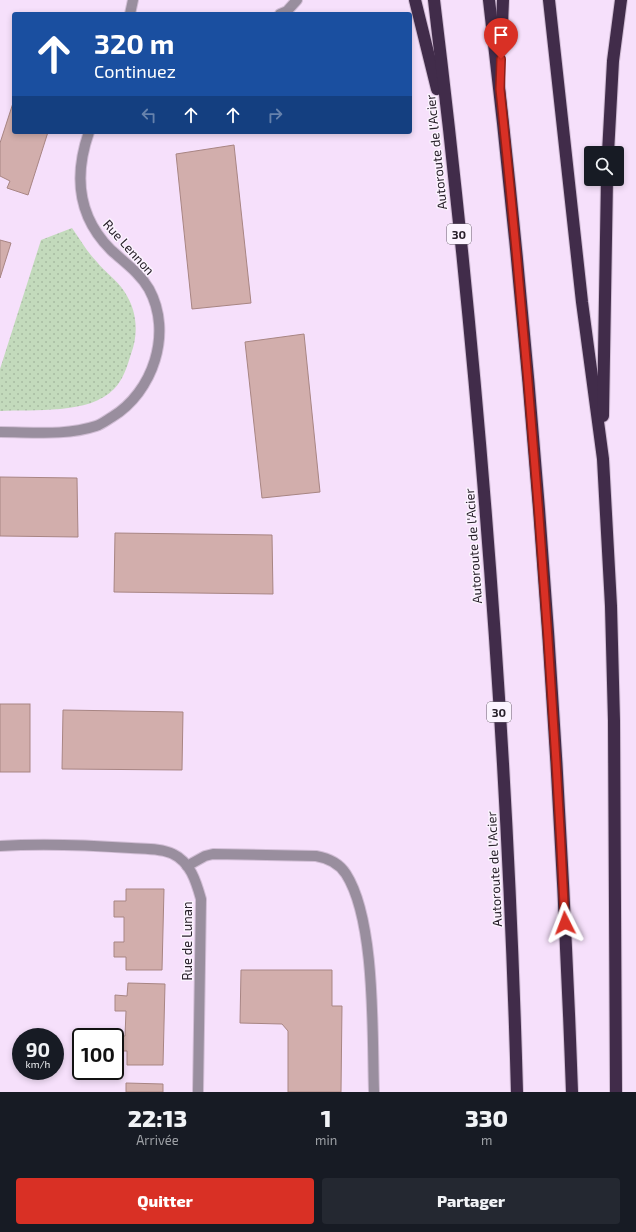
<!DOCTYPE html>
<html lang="fr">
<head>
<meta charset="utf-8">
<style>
	:root { --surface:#171b24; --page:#242831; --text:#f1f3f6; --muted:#9ea1a6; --accent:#d93025 }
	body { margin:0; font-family:"Exo 2",sans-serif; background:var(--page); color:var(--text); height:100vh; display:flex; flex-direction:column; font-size:15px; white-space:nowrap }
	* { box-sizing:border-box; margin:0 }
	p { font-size:13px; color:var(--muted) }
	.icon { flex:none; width:22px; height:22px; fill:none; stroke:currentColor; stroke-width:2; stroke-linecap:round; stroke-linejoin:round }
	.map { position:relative; height:1092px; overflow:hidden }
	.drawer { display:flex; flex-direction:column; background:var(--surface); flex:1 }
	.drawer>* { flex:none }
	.banner { position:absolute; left:12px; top:12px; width:400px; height:122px; border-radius:4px; box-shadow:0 2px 6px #0003; background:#1a4fa0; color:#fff; overflow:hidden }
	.fabs { position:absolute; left:584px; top:146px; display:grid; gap:8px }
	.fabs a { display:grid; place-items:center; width:40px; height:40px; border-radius:4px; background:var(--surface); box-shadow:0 2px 6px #0003; font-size:20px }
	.speed { position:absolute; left:12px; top:1028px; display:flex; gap:8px; font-size:20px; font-weight:700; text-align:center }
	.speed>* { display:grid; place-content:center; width:52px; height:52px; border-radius:50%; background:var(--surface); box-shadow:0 2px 6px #0003; line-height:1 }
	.speed small { font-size:10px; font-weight:400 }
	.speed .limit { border:2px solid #111; border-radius:6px; background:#fff; color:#111 }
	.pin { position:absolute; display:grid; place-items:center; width:34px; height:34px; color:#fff; margin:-41px -17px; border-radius:50% 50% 50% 0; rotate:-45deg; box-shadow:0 0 4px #0007 }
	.pin .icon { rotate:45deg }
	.me { position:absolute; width:44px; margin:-22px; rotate:357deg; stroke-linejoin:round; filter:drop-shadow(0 0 3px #0008) }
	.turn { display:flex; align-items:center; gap:14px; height:84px; padding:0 16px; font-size:18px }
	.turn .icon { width:52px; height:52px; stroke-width:2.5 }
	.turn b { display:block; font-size:28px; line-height:34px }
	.lanes { display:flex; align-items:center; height:38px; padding:0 16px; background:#0003; justify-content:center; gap:20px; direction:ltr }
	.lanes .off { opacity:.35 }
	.eta { display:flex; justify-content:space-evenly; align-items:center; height:68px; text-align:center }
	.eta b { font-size:24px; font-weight:800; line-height:28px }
	.action { display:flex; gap:8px; margin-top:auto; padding:8px 16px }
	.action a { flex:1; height:46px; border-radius:4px; background:var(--accent); color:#fff; font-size:16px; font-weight:800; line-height:46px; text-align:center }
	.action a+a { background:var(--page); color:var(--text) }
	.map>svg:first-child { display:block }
	.grass { fill:url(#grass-dots) }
	.building { fill:#d2aeac; stroke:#a88583 }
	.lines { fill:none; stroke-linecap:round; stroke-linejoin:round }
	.service-casing { stroke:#d1bdd5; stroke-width:12 }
	.minor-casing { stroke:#d1bdd5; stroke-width:12 }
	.motorway-casing { stroke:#d1bdd5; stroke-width:14 }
	.service { stroke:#998e9e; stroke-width:10 }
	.minor { stroke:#998e9e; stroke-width:10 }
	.motorway { stroke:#412c4a; stroke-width:12 }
	.route-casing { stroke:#8d1f18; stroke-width:10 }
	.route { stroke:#d93025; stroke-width:7 }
	.labels { text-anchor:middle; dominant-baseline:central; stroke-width:3; stroke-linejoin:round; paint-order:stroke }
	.shield { fill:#fbf3fe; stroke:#675f6a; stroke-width:1 }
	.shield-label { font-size:12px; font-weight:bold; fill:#28202a }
	.street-label { font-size:13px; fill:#28202a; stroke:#fbf3fe }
</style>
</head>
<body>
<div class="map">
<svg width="636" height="1092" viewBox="0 0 636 1092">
	<defs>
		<pattern id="grass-dots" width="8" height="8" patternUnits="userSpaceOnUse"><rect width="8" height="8" fill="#c3dabc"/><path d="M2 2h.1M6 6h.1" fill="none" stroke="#a8bba2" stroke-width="1.8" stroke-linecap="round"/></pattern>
	</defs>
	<rect width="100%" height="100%" fill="#f6e0fb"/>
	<!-- grass -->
	<path class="grass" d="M72 228C80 239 87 252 97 262 105 272 117 280 124 291 137 310 139 333 131 354 127 367 123 380 114 389 89 415 34 409 0 411V369L41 240Z"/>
	<!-- building -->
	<g class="building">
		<path d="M14 100V132H48L28 195 7 188 10 181 0 176V143Z"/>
		<path d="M234 145 251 303 192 309 176 154Z"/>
		<path d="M0 240 11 243 0 278Z"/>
		<path d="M304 334 320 492 262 498 245 342Z"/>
		<path d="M0 477 77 478 78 537 0 536Z"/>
		<path d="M115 533 272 535 273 594 114 592Z"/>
		<rect x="0" y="704" width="30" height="68"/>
		<path d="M63 710 183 712 182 770 62 769Z"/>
		<path d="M126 889H164L162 970H126V957H114V942H124V917H114V901H126Z"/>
		<path d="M241 970H332V1006H342L341 1092H288V1031L282 1024 240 1023Z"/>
		<path d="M128 983 165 984 163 1065H127V1051H115V1036H125L126 1011H115V995L127 996Z"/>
		<path d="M126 1083 163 1084V1092H126Z"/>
	</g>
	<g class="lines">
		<!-- service casing -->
		<g class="service-casing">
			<path id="service" d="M187 866 205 856 213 854 316 856C328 858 339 863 346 874 376 921 372 1035 374 1092"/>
		</g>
		<!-- minor casing -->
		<g class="minor-casing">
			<g id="minor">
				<path d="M130 14 133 0"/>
				<path d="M280 14 287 11 297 0"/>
				<path d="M0 432C32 432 66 436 96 426 102 424 107 420 112 417 153 392 173 333 149 289 140 273 124 262 111 250 77 216 74 175 89 132"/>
				<path d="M0 846C44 843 87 845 131 848 143 849 161 848 173 854 190 862 196 881 201 899L198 1092"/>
			</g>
		</g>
		<!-- motorway casing -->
		<g class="motorway-casing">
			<g id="motorway">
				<path d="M415 0 437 89"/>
				<path d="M434 0C478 362 507 727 517 1092"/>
				<path d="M489 0C532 362 559 727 572 1092"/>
				<path d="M549 0 582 302 603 459 611 606 614 721 616 1092"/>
				<path d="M501 50 503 0"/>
				<path d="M608 153 613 61 621 0"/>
				<path d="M603 416 607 179"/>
			</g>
		</g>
		<!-- service -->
		<use href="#service" class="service"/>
		<!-- minor -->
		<use href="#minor" class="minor"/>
		<!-- motorway -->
		<use href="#motorway" class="motorway"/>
	</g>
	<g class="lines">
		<!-- route casing -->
		<g class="route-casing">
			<path id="route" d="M501 59 500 89C529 366 551 644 565 923"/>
		</g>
		<!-- route -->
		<use href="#route" class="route"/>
	</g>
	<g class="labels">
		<!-- shield labels -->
		<g class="shield">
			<rect x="447" y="224" width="24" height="20" rx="3"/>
			<rect x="487" y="702" width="24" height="20" rx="3"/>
		</g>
		<g class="shield-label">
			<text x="459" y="234">30</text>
			<text x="499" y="712">30</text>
		</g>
		<!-- street labels -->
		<g class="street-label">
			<text transform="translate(436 152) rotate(-96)">Autoroute de l'Acier</text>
			<text transform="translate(129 247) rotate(48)">Rue Lennon</text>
			<text transform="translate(473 546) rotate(-94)">Autoroute de l'Acier</text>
			<text transform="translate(494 869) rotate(-93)">Autoroute de l'Acier</text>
			<text transform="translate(187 941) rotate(-90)">Rue de Lunan</text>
		</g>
	</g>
</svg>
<div class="fabs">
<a><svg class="icon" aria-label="search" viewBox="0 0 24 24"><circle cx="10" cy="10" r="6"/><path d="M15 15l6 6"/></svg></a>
</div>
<div class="speed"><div>90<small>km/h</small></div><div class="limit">100</div></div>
<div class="pin" style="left:501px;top:59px;background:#d93025"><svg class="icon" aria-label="arrive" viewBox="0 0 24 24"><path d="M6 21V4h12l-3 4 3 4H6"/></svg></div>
<svg class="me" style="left:565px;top:923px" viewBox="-20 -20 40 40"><path d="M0-17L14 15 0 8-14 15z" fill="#d93025" stroke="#fff" stroke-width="4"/></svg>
<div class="banner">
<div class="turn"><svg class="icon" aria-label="ahead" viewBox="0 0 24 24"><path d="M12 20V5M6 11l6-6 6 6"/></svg><div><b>320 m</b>Continuez</div></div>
<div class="lanes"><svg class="icon off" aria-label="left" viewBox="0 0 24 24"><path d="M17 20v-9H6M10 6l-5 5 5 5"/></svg><svg class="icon" aria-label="ahead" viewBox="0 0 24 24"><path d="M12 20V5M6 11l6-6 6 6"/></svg><svg class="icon" aria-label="ahead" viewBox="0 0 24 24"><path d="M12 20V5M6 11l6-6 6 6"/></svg><svg class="icon off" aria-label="right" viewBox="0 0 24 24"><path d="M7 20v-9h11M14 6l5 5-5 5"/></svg></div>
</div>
</div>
<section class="drawer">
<div class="eta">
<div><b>22:13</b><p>Arrivée</p></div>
<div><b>1</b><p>min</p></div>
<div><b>330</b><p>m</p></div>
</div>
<div class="action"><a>Quitter</a><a>Partager</a></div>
</section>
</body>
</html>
